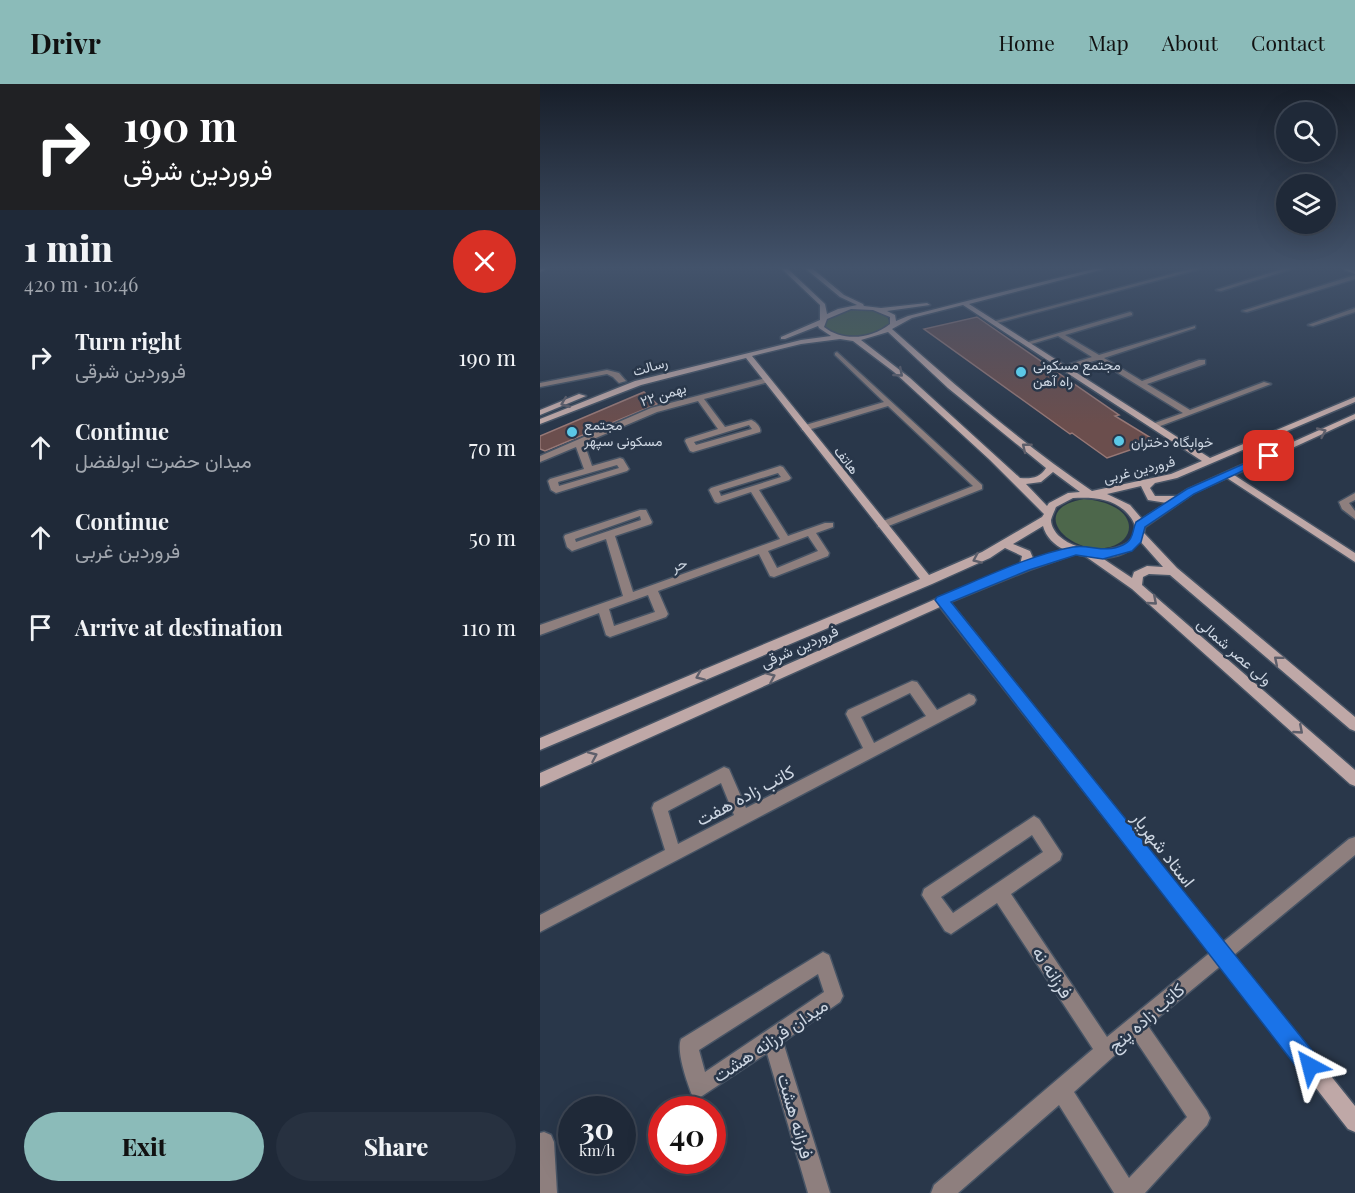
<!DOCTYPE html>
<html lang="en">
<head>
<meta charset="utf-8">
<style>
	:root { --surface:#1f2938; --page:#273140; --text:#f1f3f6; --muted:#a1a6ae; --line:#3c4553; --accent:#8bbbb9 }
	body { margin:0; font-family:"Playfair Display",Vazirmatn,serif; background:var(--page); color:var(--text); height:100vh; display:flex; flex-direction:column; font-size:22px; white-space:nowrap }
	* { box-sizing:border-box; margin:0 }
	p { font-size:20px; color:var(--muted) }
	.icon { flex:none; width:33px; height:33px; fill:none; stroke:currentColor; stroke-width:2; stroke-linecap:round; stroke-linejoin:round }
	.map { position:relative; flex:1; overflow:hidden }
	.side { display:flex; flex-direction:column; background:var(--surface); width:540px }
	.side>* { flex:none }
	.guide { background:#202124; color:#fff; overflow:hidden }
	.controls { position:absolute; left:736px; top:18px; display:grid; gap:12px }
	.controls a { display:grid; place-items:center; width:60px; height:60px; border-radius:50%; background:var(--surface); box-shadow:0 6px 24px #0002,0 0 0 2px var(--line); font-size:30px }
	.speed { position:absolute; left:18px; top:1012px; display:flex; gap:12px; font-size:30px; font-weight:700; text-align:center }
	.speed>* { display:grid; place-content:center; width:78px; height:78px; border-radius:50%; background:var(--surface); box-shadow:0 6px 24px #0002,0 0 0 2px var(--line); line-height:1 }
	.speed small { font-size:15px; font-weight:400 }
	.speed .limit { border:9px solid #d22; background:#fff; color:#111 }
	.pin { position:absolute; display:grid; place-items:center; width:51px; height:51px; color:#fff; margin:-26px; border-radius:12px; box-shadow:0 3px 9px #0006 }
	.me { position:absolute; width:66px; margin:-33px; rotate:322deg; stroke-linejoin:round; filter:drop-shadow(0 0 4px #0008) }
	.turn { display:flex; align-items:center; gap:21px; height:126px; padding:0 24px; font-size:27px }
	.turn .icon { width:78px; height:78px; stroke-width:2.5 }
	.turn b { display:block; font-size:42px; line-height:51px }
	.round { display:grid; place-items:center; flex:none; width:63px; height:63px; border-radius:32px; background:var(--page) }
	.headline { display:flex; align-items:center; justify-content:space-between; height:102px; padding:0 24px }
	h1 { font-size:36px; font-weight:800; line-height:45px }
	.action { display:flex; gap:12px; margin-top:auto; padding:12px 24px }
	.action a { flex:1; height:69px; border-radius:36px; background:var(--accent); color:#111; font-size:24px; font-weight:800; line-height:69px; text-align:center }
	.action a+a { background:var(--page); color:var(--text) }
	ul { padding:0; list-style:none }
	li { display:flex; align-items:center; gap:18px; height:90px; padding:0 24px }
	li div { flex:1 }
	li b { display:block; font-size:22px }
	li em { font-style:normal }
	header { display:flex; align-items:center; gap:36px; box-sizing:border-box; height:84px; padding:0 30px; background:var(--accent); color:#111 }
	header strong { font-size:28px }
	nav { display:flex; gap:33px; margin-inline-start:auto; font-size:21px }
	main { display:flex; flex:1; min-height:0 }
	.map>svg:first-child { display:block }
	.green { fill:#4d674b }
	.building { fill:#6b4e4d; stroke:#977876; stroke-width:1.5 }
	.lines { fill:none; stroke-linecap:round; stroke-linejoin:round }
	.street-casing { stroke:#475465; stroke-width:3 }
	.secondary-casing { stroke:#475465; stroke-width:3 }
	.street { fill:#8e7f7e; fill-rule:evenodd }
	.secondary { fill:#bfa8a7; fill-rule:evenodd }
	.oneway { stroke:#5e5f6b }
	.route { fill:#1a73e8; stroke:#114b97; stroke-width:1.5 }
	.poi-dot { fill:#5bc8e7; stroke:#29374a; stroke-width:2 }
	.labels { text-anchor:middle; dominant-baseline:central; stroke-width:5; stroke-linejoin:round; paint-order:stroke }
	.far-poi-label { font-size:14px; fill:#cdd6e2; stroke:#29374a; text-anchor:start }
	.far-street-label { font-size:14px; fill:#cdd6e2; stroke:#29374a }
	.street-label { font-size:15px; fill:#cdd6e2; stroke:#29374a }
	.near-street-label { font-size:18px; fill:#cdd6e2; stroke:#29374a }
</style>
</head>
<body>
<header>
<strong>Drivr</strong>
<nav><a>Home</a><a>Map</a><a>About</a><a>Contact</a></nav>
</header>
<main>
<section class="side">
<div class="guide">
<div class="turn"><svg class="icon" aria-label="right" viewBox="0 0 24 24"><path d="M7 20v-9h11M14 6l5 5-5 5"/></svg><div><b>190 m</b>فروردین شرقی</div></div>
</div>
<div class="headline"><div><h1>1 min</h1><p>420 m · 10:46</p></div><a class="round" style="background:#d93025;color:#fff"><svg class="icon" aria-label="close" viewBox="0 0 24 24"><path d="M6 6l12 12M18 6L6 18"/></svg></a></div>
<ul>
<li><svg class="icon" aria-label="right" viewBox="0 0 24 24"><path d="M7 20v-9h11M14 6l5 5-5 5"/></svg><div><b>Turn right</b><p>فروردین شرقی</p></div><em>190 m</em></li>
<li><svg class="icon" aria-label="ahead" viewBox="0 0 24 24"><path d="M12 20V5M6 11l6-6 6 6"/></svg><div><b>Continue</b><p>میدان حضرت ابولفضل</p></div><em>70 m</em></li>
<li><svg class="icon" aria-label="ahead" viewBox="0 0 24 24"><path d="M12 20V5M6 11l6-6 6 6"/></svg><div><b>Continue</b><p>فروردین غربی</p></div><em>50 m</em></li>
<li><svg class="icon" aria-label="arrive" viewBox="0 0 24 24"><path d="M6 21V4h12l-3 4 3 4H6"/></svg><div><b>Arrive at destination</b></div><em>110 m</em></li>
</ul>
<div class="action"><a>Exit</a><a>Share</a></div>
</section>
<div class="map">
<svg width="815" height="1109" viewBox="0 0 815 1109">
	<rect width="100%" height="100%" fill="#29374a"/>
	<!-- green -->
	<g class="green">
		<path d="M310 225H331L346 230 350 239C336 256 301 257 285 243L286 234Z"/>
		<path d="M544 415C555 416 566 418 576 424 596 436 592 457 570 463 530 473 485 425 544 415Z"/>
	</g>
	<!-- building -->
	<g class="building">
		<path d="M437 233 579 331 575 332 616 357 567 374 532 349 530 350 384 245Z"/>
		<path d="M104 308 117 320 5 367 0 365V352Z"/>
	</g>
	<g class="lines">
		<!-- street casing -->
		<g class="street-casing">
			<g id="street">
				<path d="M650 185H660L457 239 452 238Z"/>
				<path d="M742 185H752L681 207 676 206Z"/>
				<path d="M815 191V195L707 228 702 227Z"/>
				<path d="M815 224V228L773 242 768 241Z"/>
				<path d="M590 228 592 229V231L525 251 559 271 655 242V244L564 274 602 297 659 276H665V280L607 300 650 326 724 298 731 300 615 344H612V340L643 329 557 276 524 286V282L552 273 518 252 488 261 485 259Z"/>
				<path d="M297 268 442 401V405L346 443H338V439L433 402 348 322 268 346H262V342L344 318 295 271V269Z"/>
				<path d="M67 286 79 289 86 297 79 299 73 293 67 290 0 303V299Z"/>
				<path d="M226 294H229V298L164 315 185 343 211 336C215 337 222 344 220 348L153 368 150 367 145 357 146 355 178 345 158 317 117 328 44 359 52 382 80 374 83 375 89 385 87 387 16 409 11 406 8 397 10 395 44 385 36 363 0 378V372L111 324ZM209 341 212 345 156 361 154 358ZM77 381 79 384 19 402 18 398Z"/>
				<path d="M240 382 243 383 251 394 249 396 219 406 248 452 285 439H293V443L276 449 289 469 288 472 234 493 230 492 219 470 118 507 128 530 126 533 70 553 66 551 59 529 0 551V541L83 512 66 455 32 467 27 463 24 453 25 451 100 426H106L112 438 111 440 75 452 93 508 240 455 211 408 178 419 175 418 169 406 171 404ZM238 389 241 393 181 412 179 407ZM100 432 101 436 36 458 35 455ZM268 452 278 467 237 484 228 467ZM108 511 115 528 74 542 69 525Z"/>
				<path d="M815 409V416L809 419 815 427V435L802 425 799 418Z"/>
				<path d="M372 597 377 598 397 626 429 610 434 612 436 616 434 620 400 638 0 848V831L125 766 112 724 114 719 184 683 189 685 206 724 323 664 306 630 308 626ZM370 609 386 632 334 659 321 633ZM181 699 194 731 138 760 128 727Z"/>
				<path d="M494 732 499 735 522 770 520 776 471 810 567 953 809 755 815 753V771L608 942 667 1027 670 1034 667 1041 605 1109H574L519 1021 418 1109H391L394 1101 553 965 457 819 411 850 405 847 382 811 384 805ZM492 751 503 768 413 829 401 813ZM594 954 647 1033 589 1094 534 1008Z"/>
				<path d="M283 868 289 871 303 912 300 918 243 958 290 1109H268L227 969 159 1014 152 1011C147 998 136 967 141 955ZM278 890 284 908 165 988 159 966Z"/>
				<path d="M4 1048 11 1051 14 1058 17 1109H0V1049Z"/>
			</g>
		</g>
		<!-- secondary casing -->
		<g class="secondary-casing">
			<g id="secondary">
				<path d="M0 185H6L0 188Z"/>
				<path d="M242 185H248L285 220 287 230 298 225 317 221 300 213 266 185H273L304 211 323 220 324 222 341 224 387 219 390 221 347 227 355 231 356 237 368 232 553 185H564L429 220 670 374 815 313V318L637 394 615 399 610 404 615 412H637L648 405 815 330V335L694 391 815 469V478L687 394 654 409 605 443 604 449 637 484 815 633V647L810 645 630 491 609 490 603 493 602 501 815 686V702L810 700 592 505 545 472 535 470 489 486 410 518 815 1022V1048L808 1045 400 523 0 703V689L398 514 480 481 482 472 465 464 450 474 392 500 0 666V654L380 495 206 274 101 301 0 340V335L95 297 261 256 291 252 279 244 278 242 245 255H241V253L280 236V221ZM423 221 662 377 631 390 552 407C481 359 416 302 352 245L372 234ZM311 225 333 226 350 233V240C331 255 303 258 284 243L287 235ZM348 248 408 304 506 384C500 394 491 395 480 394L370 294 321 256ZM300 255 313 257 354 288 450 376 504 430 502 433 442 468 389 491 212 272 261 260ZM513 388 540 408 528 409 509 419 507 422 486 400 501 398ZM601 402 608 416 627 419 602 435 590 421 567 410ZM533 414C553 413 574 414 588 430 618 464 548 479 519 452 515 448 511 442 511 436 512 432 515 426 516 423ZM503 442C506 453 514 461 525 466L492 477 493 474 490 467 473 460ZM600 457 623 483 607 482 594 488 592 494 562 474C578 473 589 469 600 457Z"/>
				<path d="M804 185 815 186V190L805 186Z"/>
				<path d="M39 310 46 312 0 331V326Z"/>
			</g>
		</g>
		<!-- street -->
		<use href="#street" class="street"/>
		<!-- secondary -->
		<use href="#secondary" class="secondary"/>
	</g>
	<!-- one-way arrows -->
	<defs><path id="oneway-chevron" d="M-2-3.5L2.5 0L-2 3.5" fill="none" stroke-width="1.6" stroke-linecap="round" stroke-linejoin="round" transform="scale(1.5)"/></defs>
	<g class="oneway">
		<use href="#oneway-chevron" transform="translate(359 289) rotate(41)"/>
		<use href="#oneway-chevron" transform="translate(25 319) rotate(158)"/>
		<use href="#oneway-chevron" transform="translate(782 348) rotate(-25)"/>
		<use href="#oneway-chevron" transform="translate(486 363) rotate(-141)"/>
		<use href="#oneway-chevron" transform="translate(437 475) rotate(156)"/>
		<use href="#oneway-chevron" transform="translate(613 517) rotate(41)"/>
		<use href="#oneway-chevron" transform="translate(738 576) rotate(-140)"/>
		<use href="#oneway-chevron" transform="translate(160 592) rotate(157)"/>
		<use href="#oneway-chevron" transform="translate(231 593) rotate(-24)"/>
		<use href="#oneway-chevron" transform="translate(759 646) rotate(41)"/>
		<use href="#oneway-chevron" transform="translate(53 672) rotate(-24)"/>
	</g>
	<!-- sky -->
	<linearGradient id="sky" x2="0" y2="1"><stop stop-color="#171e29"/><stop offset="0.54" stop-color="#43536b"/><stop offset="1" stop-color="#43536b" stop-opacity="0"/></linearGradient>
	<rect width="815" height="340" fill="url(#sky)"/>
	<!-- route -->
	<path class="route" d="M726 370 734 372 654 410 605 443 601 458 592 467 563 475 536 471 489 486 411 518 778 974 781 982 778 990 770 993 762 990 395 516 397 513C439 496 489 471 533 463 550 460 565 470 583 461 594 456 592 447 596 438L647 405Z"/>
	<!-- markers -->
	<g class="poi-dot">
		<circle cx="481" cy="288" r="6"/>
		<circle cx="32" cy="348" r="6"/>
		<circle cx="579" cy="357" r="6"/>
	</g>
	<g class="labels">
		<!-- far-poi labels -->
		<g class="far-poi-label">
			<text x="493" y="280">مجتمع مسکونی<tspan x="493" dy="16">راه آهن</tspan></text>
			<text x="44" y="340">مجتمع<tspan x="44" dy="16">مسکونی سپهر</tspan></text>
			<text x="591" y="357">خوابگاه دختران</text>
		</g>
		<!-- far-street labels -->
		<g class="far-street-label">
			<text transform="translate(110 282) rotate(-16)">رسالت</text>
			<text transform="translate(123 310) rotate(-18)">۲۲ بهمن</text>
			<text transform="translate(307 376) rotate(52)">هاتف</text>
			<text transform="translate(599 385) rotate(-14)">فروردین غربی</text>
		</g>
		<!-- street labels -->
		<g class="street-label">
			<text transform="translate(139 480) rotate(-20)">حر</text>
			<text transform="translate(259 562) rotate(-24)">فروردین شرقی</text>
			<text transform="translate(695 567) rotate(41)">ولی عصر شمالی</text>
		</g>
		<!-- near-street labels -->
		<g class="near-street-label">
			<text transform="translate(205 711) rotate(-28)">کاتب زاده هفت</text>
			<text transform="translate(624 765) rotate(52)">استاد شهریار</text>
			<text transform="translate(513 888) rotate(57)">فرزانه نه</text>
			<text transform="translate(606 933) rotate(-41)">کاتب زاده پنج</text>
			<text transform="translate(230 956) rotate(-34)">میدان فرزانه هشت</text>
			<text transform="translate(256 1032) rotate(74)">فرزانه هشت</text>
		</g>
	</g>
</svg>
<div class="controls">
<a><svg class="icon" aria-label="search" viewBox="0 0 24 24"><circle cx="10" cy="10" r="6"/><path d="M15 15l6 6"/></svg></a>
<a><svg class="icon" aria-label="layers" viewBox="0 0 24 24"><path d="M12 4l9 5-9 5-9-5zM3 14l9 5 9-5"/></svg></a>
</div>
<div class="speed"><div>30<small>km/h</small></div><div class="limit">40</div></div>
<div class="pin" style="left:729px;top:372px;background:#d93025"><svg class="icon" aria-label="arrive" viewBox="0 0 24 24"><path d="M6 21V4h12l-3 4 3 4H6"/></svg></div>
<svg class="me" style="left:770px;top:982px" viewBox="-20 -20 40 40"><path d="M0-17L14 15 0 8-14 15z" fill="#1a73e8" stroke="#fff" stroke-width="4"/></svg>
</div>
</main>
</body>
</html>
